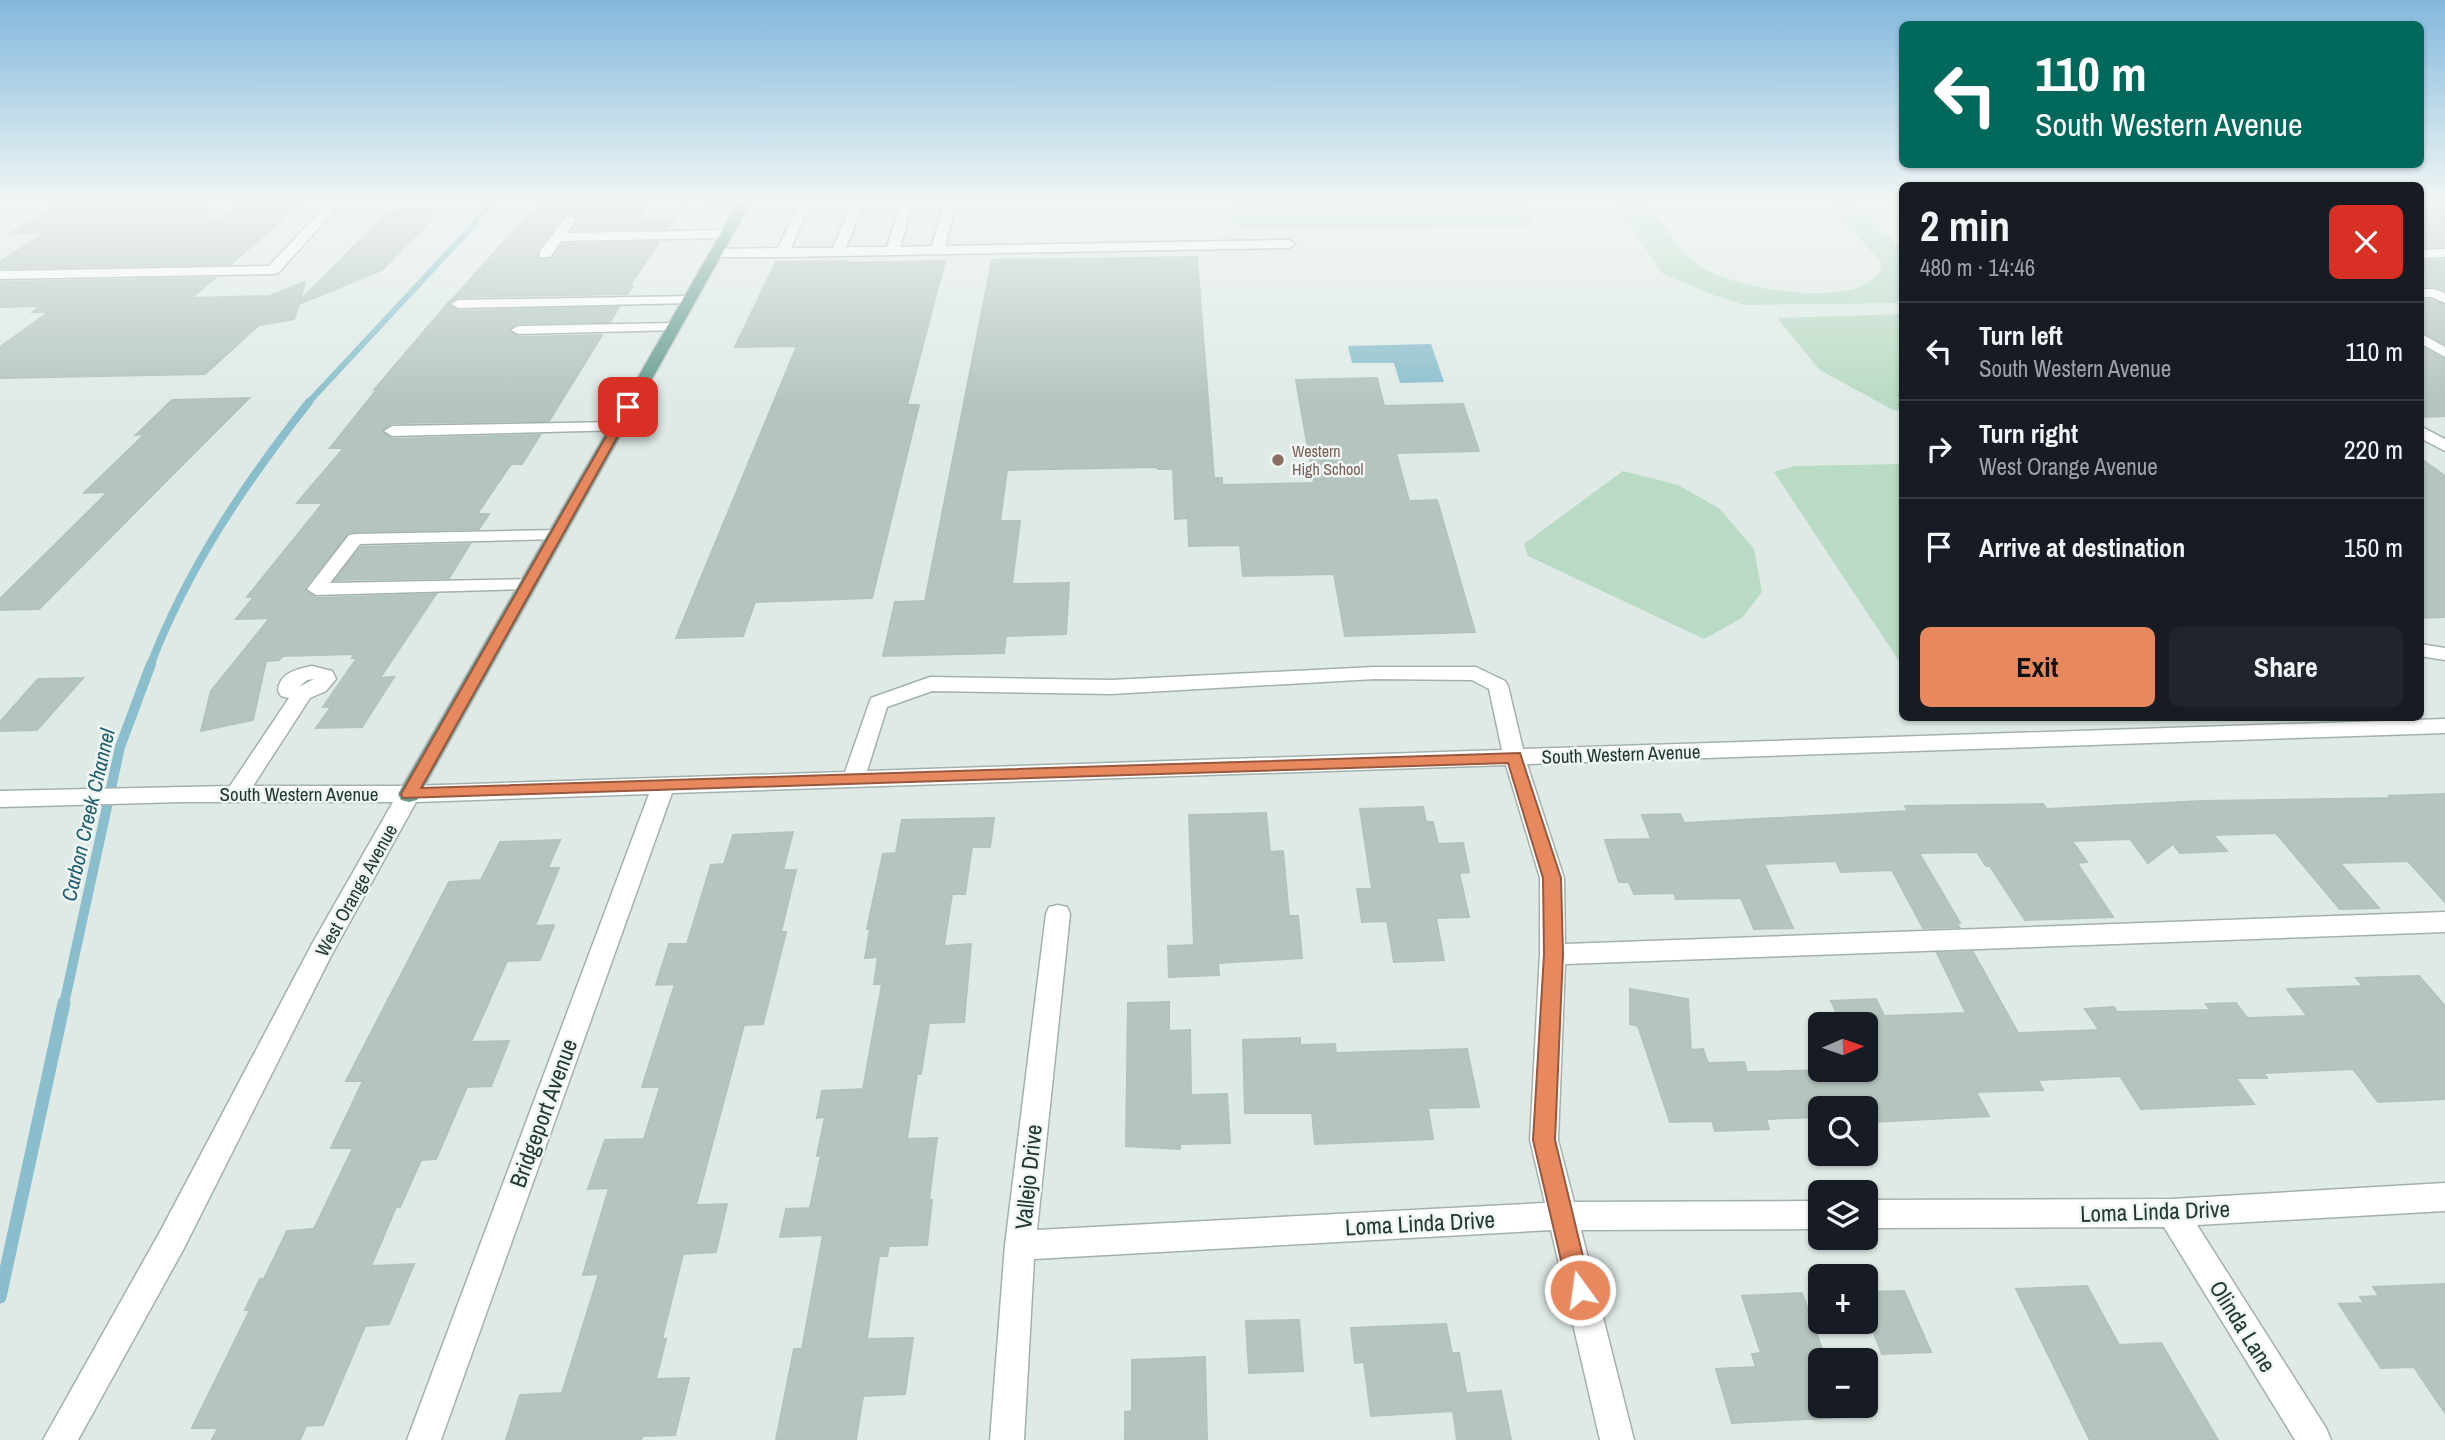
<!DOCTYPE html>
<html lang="en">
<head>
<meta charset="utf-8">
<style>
	:root { --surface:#171b24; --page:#20242c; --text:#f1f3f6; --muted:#9ea1a6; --line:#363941; --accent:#e8885f }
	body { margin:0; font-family:"Archivo Narrow",sans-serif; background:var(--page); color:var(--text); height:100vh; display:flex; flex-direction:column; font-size:26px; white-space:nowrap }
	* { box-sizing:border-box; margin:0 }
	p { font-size:23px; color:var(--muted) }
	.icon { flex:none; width:38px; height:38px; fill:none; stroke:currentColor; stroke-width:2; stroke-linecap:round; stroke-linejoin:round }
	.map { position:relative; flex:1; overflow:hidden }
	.sheet { position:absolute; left:1899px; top:182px; width:525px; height:539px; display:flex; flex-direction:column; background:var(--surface); border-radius:10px; box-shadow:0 2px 5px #0004 }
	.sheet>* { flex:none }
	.hud { position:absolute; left:1899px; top:21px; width:525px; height:147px; border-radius:10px; box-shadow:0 2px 5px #0004; background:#00695c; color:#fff; overflow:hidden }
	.needle { width:46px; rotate:88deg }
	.tools { position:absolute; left:1808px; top:1012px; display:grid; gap:14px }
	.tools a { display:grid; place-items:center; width:70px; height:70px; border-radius:10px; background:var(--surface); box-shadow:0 2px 5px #0004; font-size:35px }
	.pin { position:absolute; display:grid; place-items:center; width:60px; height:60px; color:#fff; margin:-30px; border-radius:14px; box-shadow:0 4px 10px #0006 }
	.me { position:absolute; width:77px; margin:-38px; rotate:346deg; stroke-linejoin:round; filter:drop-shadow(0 0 5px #0008) }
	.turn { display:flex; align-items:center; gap:24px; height:147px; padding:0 21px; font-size:32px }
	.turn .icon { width:91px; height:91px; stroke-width:2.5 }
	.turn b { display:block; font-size:49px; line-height:60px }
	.round { display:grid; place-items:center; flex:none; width:74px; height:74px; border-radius:10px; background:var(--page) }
	.headline { display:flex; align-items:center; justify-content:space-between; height:119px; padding:0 21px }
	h1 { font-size:42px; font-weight:800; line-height:52px }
	.button { display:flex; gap:14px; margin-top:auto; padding:14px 21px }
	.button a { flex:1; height:80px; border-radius:10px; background:var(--accent); color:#111; font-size:28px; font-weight:800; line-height:80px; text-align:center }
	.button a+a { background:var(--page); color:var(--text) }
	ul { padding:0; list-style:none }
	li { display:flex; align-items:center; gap:21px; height:98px; padding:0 21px; border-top:2px solid var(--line) }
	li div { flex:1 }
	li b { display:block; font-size:26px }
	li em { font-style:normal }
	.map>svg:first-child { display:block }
	.green { fill:#b9dac4 }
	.water { fill:#8abecc }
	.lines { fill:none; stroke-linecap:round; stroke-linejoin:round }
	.stream-far3 { stroke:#8abecc; stroke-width:6 }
	.stream-far2 { stroke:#8abecc; stroke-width:8 }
	.stream-far1 { stroke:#8abecc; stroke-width:10 }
	.stream { stroke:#8abecc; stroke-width:13 }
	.building { fill:#b5c4bf; stroke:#b2c3bd; stroke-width:2 }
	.minor-casing { stroke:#a3b1ad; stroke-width:3 }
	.major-casing { stroke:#c1c7c6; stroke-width:3 }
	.minor { fill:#fff; fill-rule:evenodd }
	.major { fill:#679c91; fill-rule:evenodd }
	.route { fill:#e8885f; stroke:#97583e; stroke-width:2 }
	.education-dot { fill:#8d6e63; stroke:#eff6f3; stroke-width:2.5 }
	.labels { text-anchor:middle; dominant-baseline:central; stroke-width:5; stroke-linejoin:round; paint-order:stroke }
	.far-education-label { font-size:16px; fill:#785e54; stroke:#eff6f3; text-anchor:start }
	.street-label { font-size:19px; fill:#223833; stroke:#eff6f3 }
	.water-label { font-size:21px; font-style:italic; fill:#205e70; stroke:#eff6f3 }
	.near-street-label { font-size:23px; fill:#223833; stroke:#eff6f3 }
</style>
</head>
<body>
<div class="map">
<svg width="2445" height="1440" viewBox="0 0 2445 1440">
	<rect width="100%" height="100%" fill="#dfeae6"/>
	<!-- green -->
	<g class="green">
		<path d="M1229 200H1525L1533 226 1248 228 1231 225Z"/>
		<path d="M1612 200H1647C1663 221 1679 253 1701 267 1735 288 1827 303 1864 285 1870 282 1876 276 1881 272L1880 260 1821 200H1852L1902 249V303L1744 305 1711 294 1663 274Z"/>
		<path d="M1902 314V411L1893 410 1820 370 1777 318Z"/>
		<path d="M1902 464V664H1901L1774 472 1794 466Z"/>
		<path d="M1623 471 1678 485 1720 509 1754 549 1762 592 1742 618 1704 639 1528 556 1524 544Z"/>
	</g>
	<!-- water -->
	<path class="water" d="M1431 344 1444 382 1400 383 1394 363H1352L1348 346Z"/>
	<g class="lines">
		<!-- stream-far3 -->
		<path class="stream-far3" d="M307 404 471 228 492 200"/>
		<!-- stream-far2 -->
		<path class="stream-far2" d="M150 666C187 569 245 483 309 402"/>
		<!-- stream-far1 -->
		<path class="stream-far1" d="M64 1004 120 747 151 664"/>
		<!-- stream -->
		<path class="stream" d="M0 1297 64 1003"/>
	</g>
	<!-- building -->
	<g class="building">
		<path d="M62 200H196L218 225 243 200H304L231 264 0 268V262L46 232 12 233Z"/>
		<path d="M541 200H623L619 206 645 208 638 218 674 219 668 228 572 230 579 220 569 213 564 215 538 249V259L550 260 562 244 659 242 628 288 632 287 627 294 458 297 450 302Z"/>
		<path d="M2420 200H2445V246L2420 247Z"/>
		<path d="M443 208 382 270 299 304 294 319 259 325 205 374 0 378V347L49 312H33L41 306 0 307V282L215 278 191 298 270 296 305 282 300 301 390 210Z"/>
		<path d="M1197 257 1214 478H1222V485L1314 483 1296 380 1377 378 1384 406 1463 404 1479 451 1396 453 1409 501 1437 500 1475 632 1345 636 1334 574 1243 576 1240 545 1189 546 1188 518 1175 519 1173 469H1158L1157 467 1007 470 1000 521H1020L1012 584 1069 583 1066 634 1006 636 1004 653 883 656 895 602 925 601 992 260Z"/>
		<path d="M2445 260V290L2434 286H2420V261Z"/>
		<path d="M846 261 845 263 945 261 907 405H919L872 598 755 602 743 636 676 638 797 346 735 347 776 262Z"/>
		<path d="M2420 300H2430L2445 305V344L2420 331Z"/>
		<path d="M449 302 450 306 458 311 619 307 610 322 518 323 509 329 518 337 602 335 549 421 392 423 382 430 392 439 540 435 522 464H511L477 514H489L479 529 349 532 305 587 306 591 316 598 436 594 380 678 394 677 362 727 316 728 331 707H323L357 658H352L354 654 283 656 279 660 266 661 253 720 201 731 211 691 270 618 236 619 254 597H247L323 503H297L344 448H330L378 388 375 389Z"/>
		<path d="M2420 346 2445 360V416L2420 417Z"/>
		<path d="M249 398 39 609 0 610V599L108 492 84 493 145 434 136 435 172 400Z"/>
		<path d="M2420 458 2445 476V617L2420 618Z"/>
		<path d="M470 544 449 578 335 580 361 547Z"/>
		<path d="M83 678 37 730 0 731V722L38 679Z"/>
		<path d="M2445 794V902L2408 861 2340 863 2379 908 2340 909 2276 833 2213 835 2227 851 2180 853 2173 844 2148 863 2130 839 2072 841 2087 862 2077 863 2113 917 2025 920 1990 866H1986L1977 852 1919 853 1960 923H1957L1959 927 1923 928 1892 870 1841 872 1836 861 1764 864 1793 928 1754 929 1741 898 1676 899 1674 893 1634 894 1629 882H1619L1605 840 1651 839 1642 815 1680 814 1684 823 1908 811 1905 806 2043 804 2047 809 2202 801 2391 798 2389 796Z"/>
		<path d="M1423 807 1426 822H1433L1438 844 1463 843 1469 872 1459 873 1469 917 1436 918 1444 960 1394 962 1387 921 1362 922 1357 889H1372L1360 809Z"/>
		<path d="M1266 813 1270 852 1283 851 1289 916H1298L1302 958 1218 963 1219 975 1169 977 1168 946 1194 945 1189 815Z"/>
		<path d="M994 818 990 847H972L965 894H952L944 946 971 944 964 1022 929 1023 921 1074H917L907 1139 937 1138 929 1200H932L927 1245 889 1246 887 1256H879L867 1339 913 1338 905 1394 863 1396 856 1440H776L794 1349H802L823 1235 780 1237 786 1209 810 1208 821 1155 817 1156 825 1117 817 1118 822 1091 863 1089 882 984H874L878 957 865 958 870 929H867L883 854 896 853 902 820Z"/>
		<path d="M793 832 783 870H796L781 932H786L763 1024 744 1025 696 1205 727 1204 716 1252 683 1254 662 1339H666L656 1379 689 1378 675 1435 642 1436 641 1440H506L520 1395 562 1393 599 1274 583 1275 609 1188 588 1189 605 1140 644 1139 660 1087H642L675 984 656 985 669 944H687L711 865 724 864 733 835Z"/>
		<path d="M560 840 548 868H559L535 926 554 925 540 960 507 961 471 1042 509 1041 491 1086 467 1087 436 1159 421 1160 400 1207H396L371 1266 414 1264 389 1324 365 1326 323 1425 306 1426 300 1440H212L218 1428H192L250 1310H245L260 1279H264L287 1231 314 1229 353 1148H331L363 1081H346L449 882 481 880 500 842Z"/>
		<path d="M1973 952 2018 1033 2099 1030 2085 1009 2114 1007 2117 1012 2210 1010 2206 1004 2236 1003 2247 1018 2307 1016 2287 989 2363 986 2356 978 2419 976 2445 1006V1099L2378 1102 2353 1069 2264 1073 2267 1078H2236L2254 1104 2141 1109 2120 1076 2038 1080 2043 1090 1976 1092 1989 1116 1873 1122 1870 1115H1866V1108H1820V1117L1766 1119 1769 1129 1715 1131 1712 1121 1670 1122 1638 1026 1630 1024V989L1688 999 1691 1050 1703 1049 1708 1063 1744 1062 1747 1072 1866 1069V1024H1842L1831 1001 1876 999 1884 1016 1966 1013 1937 953Z"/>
		<path d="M1169 1002V1031L1190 1030 1191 1095 1227 1094 1230 1143 1180 1144V1149L1126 1146 1128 1003Z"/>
		<path d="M1300 1038V1045L1335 1044 1336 1053 1467 1049 1479 1107 1428 1108 1433 1139 1315 1144 1312 1113H1245L1243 1040Z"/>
		<path d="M2445 1284V1413L2414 1367 2381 1368 2339 1304 2364 1303 2360 1297 2379 1296 2373 1287Z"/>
		<path d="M2087 1286 2119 1345 2161 1343 2218 1440H2090L2016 1289Z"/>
		<path d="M1904 1291 1931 1352 1882 1354 1866 1312V1292Z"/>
		<path d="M1802 1293 1826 1360H1820V1405H1843L1847 1417 1732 1423 1716 1369 1756 1367 1752 1354 1761 1353 1742 1296Z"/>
		<path d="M1299 1320 1303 1371 1249 1373 1246 1321Z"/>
		<path d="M1446 1324 1452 1353H1459L1466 1393 1501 1391 1511 1440H1457L1453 1411 1371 1416 1364 1362 1355 1363 1351 1328Z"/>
		<path d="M1205 1357 1207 1440H1125V1412L1132 1411V1360Z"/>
	</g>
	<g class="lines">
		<!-- minor casing -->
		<g class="minor-casing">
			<g id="minor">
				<path d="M16 200 0 210V201Z"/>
				<path d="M331 200H344L278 273 273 274 0 279V271L269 266Z"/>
				<path d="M630 200H748L742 204 635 206 631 205Z"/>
				<path d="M801 200H813L791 248H833L853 200H865L846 247H887L902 200H914L900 247 932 246 945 200H957L945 246 1289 240 1295 244 1289 248 782 257H716L710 253 716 249 778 248Z"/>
				<path d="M1880 200H1893L1902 209V219L1898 218Z"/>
				<path d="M570 216 576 220 567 233 727 230 733 234 727 238 561 241 550 257H540V251L566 217Z"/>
				<path d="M2445 249V257L2420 258V250Z"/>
				<path d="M2420 289H2434L2445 293V303L2431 297H2420Z"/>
				<path d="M688 296 695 300 693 303 458 308 451 304 458 300Z"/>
				<path d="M673 323 680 327 678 330 518 334 511 330 518 326Z"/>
				<path d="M2420 333 2445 347V357L2420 343Z"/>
				<path d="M617 422 623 424 625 427 623 430 392 436 384 431 392 426Z"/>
				<path d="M2420 426 2445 439V451L2420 438Z"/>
				<path d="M556 530 562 531 565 535 562 539 360 544 330 583 535 579 537 583 528 589 316 595 307 589 349 535 355 534Z"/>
				<path d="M2420 644 2445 648V660L2420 656Z"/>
				<path d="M312 666 332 671 336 679 326 691 310 698 253 786H409L845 772 871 698 930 677 1111 680 1375 667H1476L1505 681 1508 686 1523 749 2445 719V733L1527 764 1564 878 1565 944 2445 912V932L1565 964 1558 1140 1574 1202 1820 1201V1229L1581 1230 1634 1440H1600L1551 1230 1034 1259 1024 1440H990L1005 1245 1046 914 1049 907 1058 905 1067 907 1070 914 1037 1230 1545 1203 1530 1140 1540 954V878L1506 765 672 793 441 1440H407L649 794 416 802 331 956 183 1250 78 1440H43L161 1230 312 944 393 802H182L0 807V791L230 786 289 698 281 696 278 691C279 673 297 669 312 666ZM314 679 299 687 307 680ZM1375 679 1472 680 1489 689 1502 750 867 771 887 707 932 691 1111 694Z"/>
				<path d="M2445 1183V1211L2197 1225 2326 1428 2331 1440H2295L2164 1227 1866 1228V1200L2172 1199Z"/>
			</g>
		</g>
		<!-- major casing -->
		<g class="major-casing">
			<path id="major" d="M740 200H752L420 794 417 800 409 802 401 800 398 794Z"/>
		</g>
		<!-- minor -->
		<use href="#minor" class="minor"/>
		<!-- major -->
		<use href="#major" class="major"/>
	</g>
	<!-- sky -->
	<linearGradient id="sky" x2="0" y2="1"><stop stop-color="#82b8dd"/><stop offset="0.5" stop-color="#f1f6f4"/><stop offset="1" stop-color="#f1f6f4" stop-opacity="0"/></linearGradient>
	<rect width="2445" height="402" fill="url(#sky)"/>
	<!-- route -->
	<path class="route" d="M628 404 634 407 421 788 1520 753 1561 878 1563 954 1555 1140 1591 1290 1588 1299 1580 1302 1571 1299 1568 1290 1533 1140 1544 954 1543 878 1508 763 403 798 401 794 623 407Z"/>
	<!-- markers -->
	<circle class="education-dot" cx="1278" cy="460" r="7"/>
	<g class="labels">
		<!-- far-education labels -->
		<g class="far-education-label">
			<text x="1292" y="451">Western<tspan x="1292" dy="18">High School</tspan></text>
		</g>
		<!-- street labels -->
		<g class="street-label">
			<text transform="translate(1621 754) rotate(-2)">South Western Avenue</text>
			<text x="299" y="794">South Western Avenue</text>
			<text transform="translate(356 890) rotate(-61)">West Orange Avenue</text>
		</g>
		<!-- water labels -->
		<g class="water-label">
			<text transform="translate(88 815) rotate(-77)">Carbon Creek Channel</text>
		</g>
		<!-- near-street labels -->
		<g class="near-street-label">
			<text transform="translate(543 1113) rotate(-70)">Bridgeport Avenue</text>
			<text transform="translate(1028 1177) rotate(-84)">Vallejo Drive</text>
			<text transform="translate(2155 1211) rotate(-2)">Loma Linda Drive</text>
			<text transform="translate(1420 1223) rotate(-3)">Loma Linda Drive</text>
			<text transform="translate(2243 1326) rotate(58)">Olinda Lane</text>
		</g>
	</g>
</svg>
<div class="tools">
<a><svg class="needle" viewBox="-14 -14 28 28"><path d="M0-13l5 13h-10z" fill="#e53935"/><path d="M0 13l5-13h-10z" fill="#9ea1a6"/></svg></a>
<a><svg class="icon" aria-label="search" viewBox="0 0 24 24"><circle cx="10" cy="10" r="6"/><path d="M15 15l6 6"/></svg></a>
<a><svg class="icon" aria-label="layers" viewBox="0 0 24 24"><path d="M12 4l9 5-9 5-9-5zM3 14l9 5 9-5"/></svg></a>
<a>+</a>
<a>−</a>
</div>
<div class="pin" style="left:628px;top:407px;background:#d93025"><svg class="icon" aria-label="arrive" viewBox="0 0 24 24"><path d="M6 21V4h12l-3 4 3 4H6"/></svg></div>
<svg class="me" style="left:1580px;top:1290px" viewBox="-20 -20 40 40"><circle r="17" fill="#e8885f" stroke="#fff" stroke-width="3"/><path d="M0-11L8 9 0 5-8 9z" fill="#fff"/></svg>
<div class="hud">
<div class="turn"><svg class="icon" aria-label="left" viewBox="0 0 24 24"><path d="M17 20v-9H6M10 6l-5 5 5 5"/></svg><div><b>110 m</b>South Western Avenue</div></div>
</div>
<section class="sheet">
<div class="headline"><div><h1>2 min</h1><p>480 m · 14:46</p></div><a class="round" style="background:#d93025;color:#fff"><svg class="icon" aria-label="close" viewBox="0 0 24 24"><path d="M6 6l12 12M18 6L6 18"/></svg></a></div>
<ul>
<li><svg class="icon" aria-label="left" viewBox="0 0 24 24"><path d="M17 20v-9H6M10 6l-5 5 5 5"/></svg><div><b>Turn left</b><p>South Western Avenue</p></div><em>110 m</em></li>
<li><svg class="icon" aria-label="right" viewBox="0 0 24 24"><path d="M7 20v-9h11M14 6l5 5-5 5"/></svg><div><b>Turn right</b><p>West Orange Avenue</p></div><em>220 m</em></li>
<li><svg class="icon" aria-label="arrive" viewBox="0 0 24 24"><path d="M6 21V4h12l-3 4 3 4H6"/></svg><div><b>Arrive at destination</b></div><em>150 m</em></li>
</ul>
<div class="button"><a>Exit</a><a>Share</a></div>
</section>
</div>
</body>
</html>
